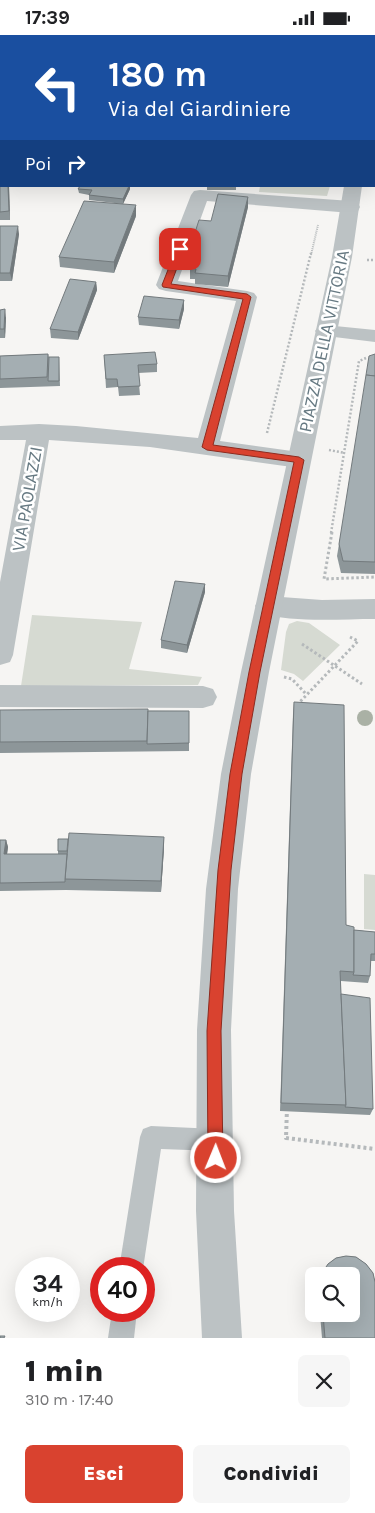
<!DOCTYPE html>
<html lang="it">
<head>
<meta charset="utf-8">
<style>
	:root { --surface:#fff; --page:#f6f6f6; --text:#202124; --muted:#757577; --accent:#d9422f }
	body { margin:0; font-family:Karla,sans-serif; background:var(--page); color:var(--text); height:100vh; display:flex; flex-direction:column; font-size:19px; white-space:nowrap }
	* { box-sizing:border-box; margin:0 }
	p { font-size:16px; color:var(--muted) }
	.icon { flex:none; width:28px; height:28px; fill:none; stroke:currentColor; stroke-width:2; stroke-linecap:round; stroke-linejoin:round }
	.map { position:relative; height:1303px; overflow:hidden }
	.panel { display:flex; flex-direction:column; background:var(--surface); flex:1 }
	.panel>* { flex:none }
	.top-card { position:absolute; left:0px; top:0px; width:375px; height:152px; box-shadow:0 5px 20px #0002; background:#1a4fa0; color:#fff; overflow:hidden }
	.tools { position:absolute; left:305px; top:1232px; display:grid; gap:10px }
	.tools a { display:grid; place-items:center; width:55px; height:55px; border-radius:8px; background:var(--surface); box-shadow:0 5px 20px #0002; font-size:25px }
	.speed { position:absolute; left:15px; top:1222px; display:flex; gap:10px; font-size:25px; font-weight:700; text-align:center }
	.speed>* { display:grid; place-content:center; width:65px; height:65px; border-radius:50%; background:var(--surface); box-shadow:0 5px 20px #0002; line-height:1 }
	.speed small { font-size:12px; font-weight:400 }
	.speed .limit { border:8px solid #d22; background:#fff; color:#111 }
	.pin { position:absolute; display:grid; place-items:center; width:42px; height:42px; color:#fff; margin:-21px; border-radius:10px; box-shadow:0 2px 8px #0006 }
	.me { position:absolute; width:55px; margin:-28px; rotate:1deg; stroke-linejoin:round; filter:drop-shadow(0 0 4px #0008) }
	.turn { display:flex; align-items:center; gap:18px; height:105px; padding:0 25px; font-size:22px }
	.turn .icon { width:65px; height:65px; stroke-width:2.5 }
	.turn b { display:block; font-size:35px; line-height:42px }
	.then { display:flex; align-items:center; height:48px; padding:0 25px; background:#0003; gap:10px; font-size:19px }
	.round { display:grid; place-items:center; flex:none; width:52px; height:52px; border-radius:8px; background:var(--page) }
	.head { display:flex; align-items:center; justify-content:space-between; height:85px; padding:0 25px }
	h1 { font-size:30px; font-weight:800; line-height:38px }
	.primary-button { display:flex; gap:10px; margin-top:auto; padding:10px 25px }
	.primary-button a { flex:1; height:58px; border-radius:8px; background:var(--accent); color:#fff; font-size:20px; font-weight:800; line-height:58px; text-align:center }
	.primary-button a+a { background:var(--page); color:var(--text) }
	.status { display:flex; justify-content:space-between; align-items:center; height:35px; padding:0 25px; background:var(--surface); direction:ltr }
	.status svg { height:14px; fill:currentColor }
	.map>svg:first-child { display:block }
	.green { fill:#d6dad2 }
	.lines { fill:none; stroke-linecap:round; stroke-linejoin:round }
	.path-far3 { stroke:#b5b9bb; stroke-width:2; stroke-dasharray:1 1; stroke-linecap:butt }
	.path-far2 { stroke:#b5b9bb; stroke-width:2.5; stroke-dasharray:2 2; stroke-linecap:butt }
	.path-far1 { stroke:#b5b9bb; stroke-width:3; stroke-dasharray:2.5 2.5; stroke-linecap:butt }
	.path { stroke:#b5b9bb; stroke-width:4; stroke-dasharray:3 3; stroke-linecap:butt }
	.service { fill:#bcc2c4; fill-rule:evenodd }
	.minor { fill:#bcc2c4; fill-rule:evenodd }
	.tertiary { fill:#bcc2c4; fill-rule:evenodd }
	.tree { fill:#aab1a5 }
	.wall { fill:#8d9699 }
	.shaded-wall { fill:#737a7d }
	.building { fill:#a4aeb2; stroke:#737a7d }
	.route { fill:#d9422f; stroke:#8d2b1f }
	.labels { text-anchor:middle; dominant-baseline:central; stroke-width:5; stroke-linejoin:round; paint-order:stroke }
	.street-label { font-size:18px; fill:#667982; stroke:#fff }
</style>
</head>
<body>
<div class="status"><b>17:39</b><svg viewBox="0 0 49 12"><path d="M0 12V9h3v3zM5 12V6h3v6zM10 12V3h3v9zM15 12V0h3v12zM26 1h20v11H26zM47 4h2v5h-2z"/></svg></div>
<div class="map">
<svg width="375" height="1303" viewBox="0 0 375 1303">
	<rect width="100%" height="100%" fill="#f6f5f3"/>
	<!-- green -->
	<g class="green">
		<path d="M260 151H330L327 161 259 157Z"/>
		<path d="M32 580 142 587 129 634 202 642 198 650 21 651Z"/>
		<path d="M297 586 309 588 340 610 303 646 294 639 281 635 286 597 289 589Z"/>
		<path d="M364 839 375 840V895L364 894Z"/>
	</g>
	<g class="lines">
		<!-- path-far3 -->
		<path class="path-far3" d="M311 220 318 190"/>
		<!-- path-far2 -->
		<g class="path-far2">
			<path d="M367 225H375"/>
			<path d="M267 398 311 218"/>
			<path d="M329 415 345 418"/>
			<path d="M331 498 359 326 366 323"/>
		</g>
		<!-- path-far1 -->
		<g class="path-far1">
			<path d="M332 497 324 544 375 542"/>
			<path d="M302 609 362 649"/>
			<path d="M284 642 292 644 306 659"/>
			<path d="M297 670 358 606 350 602"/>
		</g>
		<!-- path -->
		<path class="path" d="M287 1073 286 1103 375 1114"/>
		<!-- service -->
		<g class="service">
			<path d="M151 1091 216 1094 224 1097 227 1105 224 1113 216 1116 161 1114 143 1234H119L140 1102 143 1094Z"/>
			<path d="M112 1276H137L134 1303H108Z"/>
		</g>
		<!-- minor -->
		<g class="minor">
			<path d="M78 0H94V1H79Z"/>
			<path d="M180 0H196L197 1H181Z"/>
			<rect x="374" y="48" width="1" height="10"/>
			<path d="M200 155 351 166 358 168 360 172 358 176 351 178 207 166 178 246 247 256 254 258 257 262 220 406 299 417 307 420 311 425 307 430 299 433 150 412 49 405 13 620 10 627 0 630V547L26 405H0V391L39 389 76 391 198 403 236 266 166 256 159 254 156 250 191 160 194 156Z"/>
			<path d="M325 290 375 295V307L318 300 315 296 318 292Z"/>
			<path d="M268 561 322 565 375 564V584C339 584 293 588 259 578L255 571 259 564Z"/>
			<path d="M0 650 203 651 213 654 217 662 213 670 203 673 0 672Z"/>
		</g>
		<!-- tertiary -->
		<g class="tertiary">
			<rect x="0" y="125" width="1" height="10"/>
			<path d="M344 151H362L352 222 269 637 251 739 238 854 231 995 234 1176 242 1303H202L196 1176 197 995 206 854 221 739 241 637 332 222Z"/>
		</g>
	</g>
	<!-- trees -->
	<circle class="tree" cx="365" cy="683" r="8"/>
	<!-- wall -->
	<g class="wall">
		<rect x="0" y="1" width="1" height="17"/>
		<rect x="0" y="21" width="1" height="18"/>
		<rect x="0" y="45" width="1" height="20"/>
		<rect x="0" y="74" width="1" height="31"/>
		<path d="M0 136 9 151 10 185H0Z"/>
		<path d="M80 151H130V154L123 169 89 165V160L79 158 78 154Z"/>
		<rect x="207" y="151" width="29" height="4"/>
		<path d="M248 162V172L228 252 195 249V244H190V233L195 218 192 217V207L211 186Z"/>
		<path d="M136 181 114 238 60 232 59 222Z"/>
		<path d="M0 191 19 199 12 246H0Z"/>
		<path d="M96 247 97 255 78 305 51 303 50 294Z"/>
		<path d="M184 265V274L179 294 139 290 138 282Z"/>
		<path d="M0 275 6 283 5 303H0Z"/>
		<path d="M48 319 49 322H59L60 351 0 353V321Z"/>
		<path d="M375 319V539L341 538 337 521 339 509Z"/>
		<path d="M104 320 157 329V337L138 338 140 360 119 361 118 352 106 353Z"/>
		<path d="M205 549V557L187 618 161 613V605Z"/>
		<path d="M294 667 346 890 354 895 375 897V926H370V941L368 948 341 946V959L373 1074 370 1080 280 1076 293 679Z"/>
		<path d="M0 675 189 676V716L0 718Z"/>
		<path d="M164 802V813L161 857 66 855 0 856V805H6L8 812 7 819H58V816Z"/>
		<path d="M346 1221 356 1222 366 1229 373 1238 375 1247V1303H322L320 1279H351V1241H321L328 1229 336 1223Z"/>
	</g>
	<!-- shaded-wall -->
	<g class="shaded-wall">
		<path d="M8 151H9L10 185 9 176Z"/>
		<path d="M129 151H130V154L123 169V164Z"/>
		<path d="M248 162V172L228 252V241Z"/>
		<path d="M136 170V181L114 238V227Z"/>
		<path d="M18 191 19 199 12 246 10 238Z"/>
		<path d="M96 247 97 255 78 305V297Z"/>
		<path d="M184 265V274L179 294V285Z"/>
		<path d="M5 274 6 283 5 303 4 294Z"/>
		<path d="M205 549V557L187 618V610Z"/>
		<path d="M164 802V813L161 857V846Z"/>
		<path d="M6 805 8 812 6 827 4 819Z"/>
	</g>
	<!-- building -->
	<g class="building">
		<path d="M23 0V1H1V10H0V1Z"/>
		<rect x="46" y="0" width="27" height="1"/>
		<path d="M99 0H118V1H100Z"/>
		<rect x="144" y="0" width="15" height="1"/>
		<rect x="0" y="21" width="1" height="10"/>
		<rect x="0" y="45" width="1" height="12"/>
		<rect x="0" y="74" width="1" height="23"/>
		<path d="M1 135V151H8L9 176 0 177V136Z"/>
		<path d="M80 151H129L123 164 89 160 92 155 78 154Z"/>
		<path d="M218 159 248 162 228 241 195 238 196 234 190 233 198 207H192L199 185 211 186Z"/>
		<path d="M84 166 136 170 114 227 59 222Z"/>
		<path d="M0 191H18L10 238H0Z"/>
		<path d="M70 244 96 247 78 297 50 294Z"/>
		<path d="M144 261 184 265 179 285 138 282Z"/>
		<path d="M5 274 4 294H0V275Z"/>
		<path d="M155 317 157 329 138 330 140 351 118 352 117 344H106L104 320Z"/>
		<path d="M48 319 47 342 0 344V321Z"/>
		<path d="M375 319V341L366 340 369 321Z"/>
		<path d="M49 322H59V346H48Z"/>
		<path d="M366 340 375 341V527L343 526 339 509Z"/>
		<path d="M175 546 205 549 187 610 161 605Z"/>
		<path d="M294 667 344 670 346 890 354 892V937L340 936 346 1070 281 1068Z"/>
		<path d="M148 674 147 706 0 707V675Z"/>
		<path d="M148 676H189V708L147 709Z"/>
		<path d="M69 798 164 802 161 846 65 844Z"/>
		<path d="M58 804H68L67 816H58Z"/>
		<path d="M0 805H6L4 819H67L65 844V847L0 848Z"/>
		<path d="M354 895 375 897V919H371L370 941 353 940 354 937Z"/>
		<path d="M341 959 370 963 373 1074 345 1072 346 1070Z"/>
		<path d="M346 1221 356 1222 366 1229 373 1238 375 1247V1303H325L323 1279H351V1241H322V1238L328 1229 336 1223Z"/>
		<path d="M0 1301H5L4 1303H0Z"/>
	</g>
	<!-- route -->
	<path class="route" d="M177 212 184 214 171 249 247 259 251 262 213 410 299 422 304 425 260 637 242 739 231 835 221 996 223 1123 221 1128 216 1130 211 1128 208 1123 207 996 218 835 230 739 249 637 294 427 207 415 202 412 243 264 163 252 162 250Z"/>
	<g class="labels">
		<!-- street labels -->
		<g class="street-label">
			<text transform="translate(324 306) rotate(-78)">PIAZZA DELLA VITTORIA</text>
			<text transform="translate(27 464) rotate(-80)">VIA PAOLAZZI</text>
		</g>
	</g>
</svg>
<div class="tools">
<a><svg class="icon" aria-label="search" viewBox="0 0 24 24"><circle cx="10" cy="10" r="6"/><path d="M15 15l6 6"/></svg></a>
</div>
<div class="speed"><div>34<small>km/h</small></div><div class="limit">40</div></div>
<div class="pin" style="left:180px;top:214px;background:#d93025"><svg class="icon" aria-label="arrive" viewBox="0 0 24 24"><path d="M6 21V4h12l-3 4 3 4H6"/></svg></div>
<svg class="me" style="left:216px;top:1123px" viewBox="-20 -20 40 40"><circle r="17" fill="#d9422f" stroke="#fff" stroke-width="3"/><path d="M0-11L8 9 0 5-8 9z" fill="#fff"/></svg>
<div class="top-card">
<div class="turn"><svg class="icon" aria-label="left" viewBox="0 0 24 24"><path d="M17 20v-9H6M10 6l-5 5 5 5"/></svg><div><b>180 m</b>Via del Giardiniere</div></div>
<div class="then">Poi<svg class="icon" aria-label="right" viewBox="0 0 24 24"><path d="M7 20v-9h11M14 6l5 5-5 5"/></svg></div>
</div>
</div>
<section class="panel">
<div class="head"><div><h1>1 min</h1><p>310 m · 17:40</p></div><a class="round"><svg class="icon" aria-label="close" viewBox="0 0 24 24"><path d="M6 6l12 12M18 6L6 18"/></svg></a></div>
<div class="primary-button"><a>Esci</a><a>Condividi</a></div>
</section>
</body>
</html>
